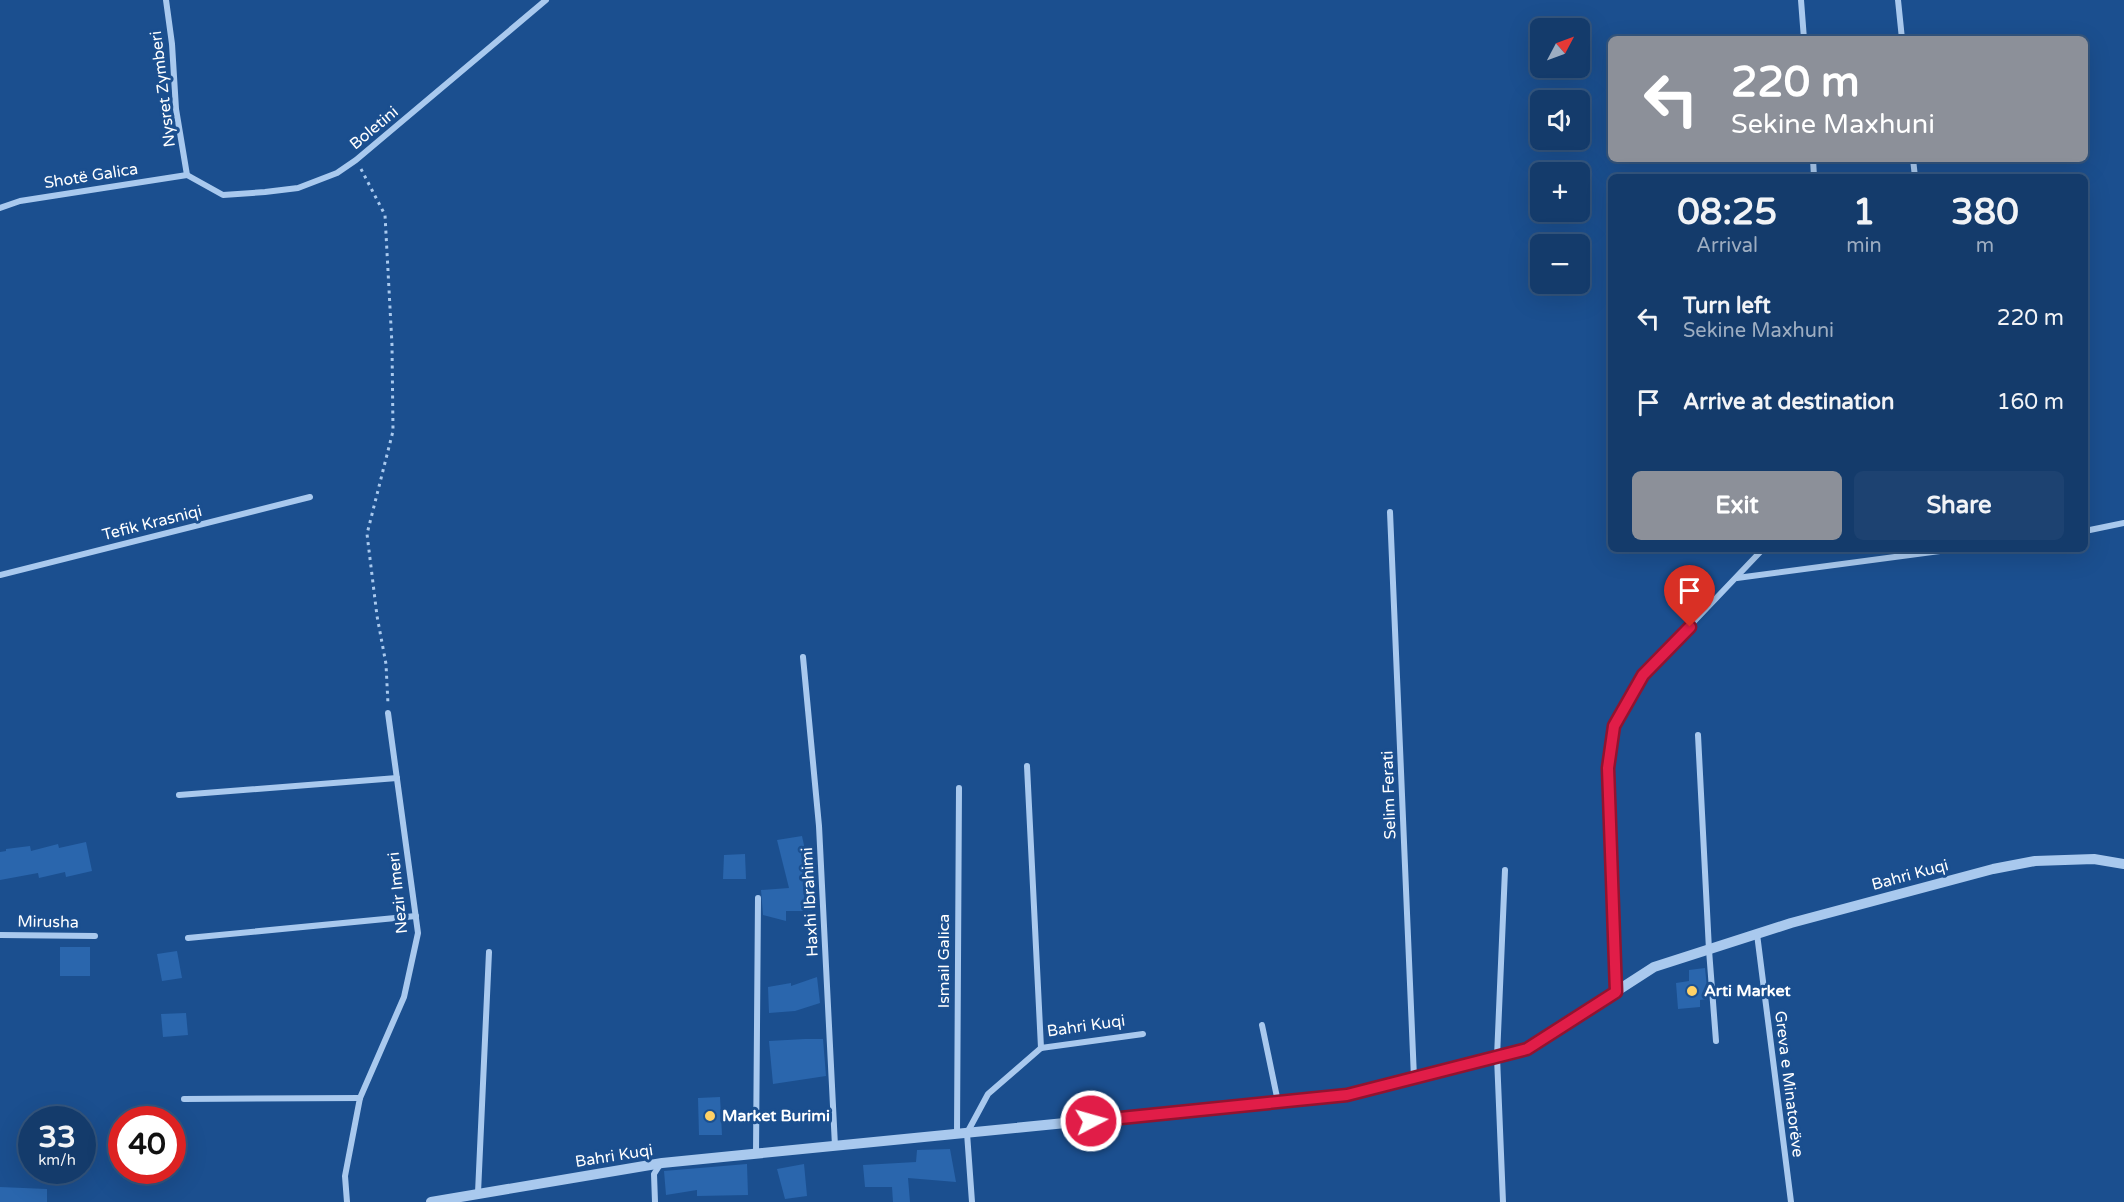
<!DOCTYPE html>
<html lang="en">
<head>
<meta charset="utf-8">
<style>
	:root { --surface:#143b6b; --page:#1d4271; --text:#f1f3f6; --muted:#9dadc1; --line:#33557e; --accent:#8c9099 }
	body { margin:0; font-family:"Varela Round",sans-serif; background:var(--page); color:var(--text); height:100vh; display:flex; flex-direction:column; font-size:22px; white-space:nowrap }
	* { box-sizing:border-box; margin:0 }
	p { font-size:20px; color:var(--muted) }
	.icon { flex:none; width:33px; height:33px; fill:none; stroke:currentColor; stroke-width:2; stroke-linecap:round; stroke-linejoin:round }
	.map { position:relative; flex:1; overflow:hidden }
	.sheet { position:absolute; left:1608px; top:174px; width:480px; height:378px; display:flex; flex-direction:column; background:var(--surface); border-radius:9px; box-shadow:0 6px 24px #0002,0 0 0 2px var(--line) }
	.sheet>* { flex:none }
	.hud { position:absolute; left:1608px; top:36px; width:480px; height:126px; border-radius:9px; box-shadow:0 6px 24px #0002,0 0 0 2px var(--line); background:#8c9099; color:#fff; overflow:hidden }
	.needle { width:39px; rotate:49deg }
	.buttons { position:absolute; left:1530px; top:18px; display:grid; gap:12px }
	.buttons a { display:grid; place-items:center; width:60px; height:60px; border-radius:9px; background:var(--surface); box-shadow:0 6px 24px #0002,0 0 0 2px var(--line); font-size:30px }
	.speed { position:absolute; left:18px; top:1106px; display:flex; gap:12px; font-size:30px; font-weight:700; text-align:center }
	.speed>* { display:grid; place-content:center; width:78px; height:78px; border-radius:50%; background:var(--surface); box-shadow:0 6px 24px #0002,0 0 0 2px var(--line); line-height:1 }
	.speed small { font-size:15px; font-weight:400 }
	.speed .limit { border:9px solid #d22; background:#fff; color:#111 }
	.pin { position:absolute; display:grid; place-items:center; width:51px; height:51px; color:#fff; margin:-62px -26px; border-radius:50% 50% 50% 0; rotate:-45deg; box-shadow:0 0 6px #0007 }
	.pin .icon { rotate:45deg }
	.me { position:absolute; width:66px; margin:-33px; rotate:84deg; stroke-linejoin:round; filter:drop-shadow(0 0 4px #0008) }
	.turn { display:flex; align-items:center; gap:21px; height:126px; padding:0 24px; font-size:27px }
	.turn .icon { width:78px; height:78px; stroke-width:2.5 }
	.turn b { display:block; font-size:42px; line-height:51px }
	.eta { display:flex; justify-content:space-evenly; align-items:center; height:102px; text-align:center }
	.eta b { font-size:36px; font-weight:700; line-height:42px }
	.primary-button { display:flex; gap:12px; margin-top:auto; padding:12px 24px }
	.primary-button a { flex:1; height:69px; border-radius:9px; background:var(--accent); color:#fff; font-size:24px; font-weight:700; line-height:69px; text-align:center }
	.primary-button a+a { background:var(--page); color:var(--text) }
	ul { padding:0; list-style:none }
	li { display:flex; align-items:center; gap:18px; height:84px; padding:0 24px }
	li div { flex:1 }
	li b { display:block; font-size:22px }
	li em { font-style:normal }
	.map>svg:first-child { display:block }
	.building { fill:#2a66ad }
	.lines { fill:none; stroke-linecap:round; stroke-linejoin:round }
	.path { stroke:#a9c9ee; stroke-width:3; stroke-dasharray:3 4.5; stroke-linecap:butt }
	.minor { stroke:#a9c9ee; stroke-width:6 }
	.tertiary { stroke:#a9c9ee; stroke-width:10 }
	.route-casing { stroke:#92132f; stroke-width:15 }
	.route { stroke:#e11d48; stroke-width:10 }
	.poi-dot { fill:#ffd166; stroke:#1b4f8f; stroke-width:2 }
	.labels { text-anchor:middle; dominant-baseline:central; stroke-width:6; stroke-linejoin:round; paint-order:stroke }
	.street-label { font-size:16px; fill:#fff; stroke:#1b4f8f }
	.poi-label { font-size:16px; font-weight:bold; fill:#fff; stroke:#1b4f8f; text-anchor:start }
</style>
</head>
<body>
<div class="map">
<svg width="2124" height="1202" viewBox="0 0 2124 1202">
	<rect width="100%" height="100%" fill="#1b4f8f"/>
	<!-- building -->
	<g class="building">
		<path d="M802 836 808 864 812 911H786V921L763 915 761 890 789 888 777 840Z"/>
		<path d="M86 842 92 871 66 877 65 872 39 878 38 873 0 880V852L6 851V849L30 846 31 851 58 844 59 848Z"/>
		<path d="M745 854 746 879H723L724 855Z"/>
		<rect x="60" y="947" width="30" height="29"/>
		<path d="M177 951 182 978 162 981 157 954Z"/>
		<path d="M1705 968 1708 999 1700 1000V1007L1678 1009 1676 983 1689 981V970Z"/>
		<path d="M817 977 820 1003 795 1011 769 1013 768 987 791 983V986Z"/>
		<path d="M186 1013 188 1035 163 1037 161 1014Z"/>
		<path d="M805 1039H823L826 1076 773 1084 769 1041Z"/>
		<path d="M720 1097 722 1135H699L698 1098Z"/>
		<path d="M950 1149 956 1182 908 1178 910 1202H893L892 1187H865L863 1165 916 1162 917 1150Z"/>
		<path d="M747 1164 748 1195 697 1196V1190L666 1195 664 1171Z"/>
		<path d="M804 1164 807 1196 785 1199 777 1169Z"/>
		<path d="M0 1187 47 1189V1202H0Z"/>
	</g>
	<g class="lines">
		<!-- path -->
		<path class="path" d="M361 169 385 215 392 345 393 431 367 534 377 616 386 664 388 704"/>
		<!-- minor -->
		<g class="minor">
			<path d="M166 0 172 44 176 109 187 175"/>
			<path d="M1801 0 1804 39"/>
			<path d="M1898 0 1902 39"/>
			<path d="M1813 159 1814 177"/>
			<path d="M1913 159 1915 177"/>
			<path d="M187 175 223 195 265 192 298 188 337 173 356 160 546 0"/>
			<path d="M0 208 20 201 187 175"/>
			<path d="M1390 512 1414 1078"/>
			<path d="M2085 531 2124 523"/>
			<path d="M0 575 310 497"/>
			<path d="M1737 578 1955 549"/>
			<path d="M803 657 819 826 835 1146"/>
			<path d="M1698 735 1709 950 1716 1041"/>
			<path d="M1027 766 1041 1048"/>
			<path d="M179 795 397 778"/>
			<path d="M1757 934 1791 1202"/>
			<path d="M0 935 95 936"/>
			<path d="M188 938 416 916"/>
			<path d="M1616 991 1609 768 1614 726 1643 675 1763 549"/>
			<path d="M1262 1025 1278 1102"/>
			<path d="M184 1099 360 1098"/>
			<path d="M957 1134 959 788"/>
			<path d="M756 1154 758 898"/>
			<path d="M478 1193 489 952"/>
			<path d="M347 1202 345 1176 360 1098 404 997 418 933 388 713"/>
			<path d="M655 1202 654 1174 661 1163"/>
			<path d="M972 1202 967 1133 988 1094 1041 1048 1143 1034"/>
			<path d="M1503 1202 1497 1057 1505 870"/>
		</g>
		<!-- tertiary -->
		<path class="tertiary" d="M431 1202 662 1163 1347 1095 1527 1049 1654 967 1791 923 1993 869 2035 861 2094 859 2124 864"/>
	</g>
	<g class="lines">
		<!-- route casing -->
		<g class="route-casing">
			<path id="route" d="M1091 1121 1347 1095 1527 1049 1616 992 1608 768 1614 726 1643 675 1690 627"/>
		</g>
		<!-- route -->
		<use href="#route" class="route"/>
	</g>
	<!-- markers -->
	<g class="poi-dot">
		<circle cx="1692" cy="991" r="6"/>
		<circle cx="710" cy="1116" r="6"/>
	</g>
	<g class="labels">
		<!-- street labels -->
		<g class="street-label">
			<text transform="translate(163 89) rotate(-97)">Nysret Zymberi</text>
			<text transform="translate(374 128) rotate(-40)">Boletini</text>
			<text transform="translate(91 176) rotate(-9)">Shotë Galica</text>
			<text transform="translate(152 523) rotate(-14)">Tefik Krasniqi</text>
			<text transform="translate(1389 795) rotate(-92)">Selim Ferati</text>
			<text transform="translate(1910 875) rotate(-15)">Bahri Kuqi</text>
			<text transform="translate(398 893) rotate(-96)">Nezir Imeri</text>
			<text transform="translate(810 902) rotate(-93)">Haxhi Ibrahimi</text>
			<text transform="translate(48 922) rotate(1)">Mirusha</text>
			<text transform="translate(944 961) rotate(-90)">Ismail Galica</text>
			<text transform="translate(1086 1026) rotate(-8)">Bahri Kuqi</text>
			<text transform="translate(1789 1084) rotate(83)">Greva e Minatorëve</text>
			<text transform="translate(614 1156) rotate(-9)">Bahri Kuqi</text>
		</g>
		<!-- poi labels -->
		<g class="poi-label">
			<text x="1704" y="991">Arti Market</text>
			<text x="722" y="1116">Market Burimi</text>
		</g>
	</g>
</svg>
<div class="buttons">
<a><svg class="needle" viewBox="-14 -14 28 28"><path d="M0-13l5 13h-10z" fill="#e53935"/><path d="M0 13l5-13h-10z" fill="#9dadc1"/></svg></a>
<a><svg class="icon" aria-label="sound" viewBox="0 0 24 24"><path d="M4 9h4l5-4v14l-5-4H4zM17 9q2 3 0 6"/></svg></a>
<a>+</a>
<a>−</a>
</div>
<div class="speed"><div>33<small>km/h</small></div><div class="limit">40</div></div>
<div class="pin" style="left:1690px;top:627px;background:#d93025"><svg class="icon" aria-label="arrive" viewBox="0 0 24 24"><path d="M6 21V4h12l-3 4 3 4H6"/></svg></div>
<svg class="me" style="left:1091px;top:1121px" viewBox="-20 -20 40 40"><circle r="17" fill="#e11d48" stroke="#fff" stroke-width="3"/><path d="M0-11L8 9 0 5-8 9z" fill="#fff"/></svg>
<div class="hud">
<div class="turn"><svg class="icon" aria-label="left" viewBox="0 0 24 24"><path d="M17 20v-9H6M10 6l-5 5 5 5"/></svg><div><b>220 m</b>Sekine Maxhuni</div></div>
</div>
<section class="sheet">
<div class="eta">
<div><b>08:25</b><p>Arrival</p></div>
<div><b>1</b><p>min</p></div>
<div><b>380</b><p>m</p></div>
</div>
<ul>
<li><svg class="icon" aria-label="left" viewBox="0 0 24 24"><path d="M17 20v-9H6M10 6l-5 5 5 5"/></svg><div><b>Turn left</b><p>Sekine Maxhuni</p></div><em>220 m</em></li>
<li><svg class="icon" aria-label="arrive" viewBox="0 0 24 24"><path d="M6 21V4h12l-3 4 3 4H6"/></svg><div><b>Arrive at destination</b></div><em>160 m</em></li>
</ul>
<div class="primary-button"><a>Exit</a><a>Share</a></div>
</section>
</div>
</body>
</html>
